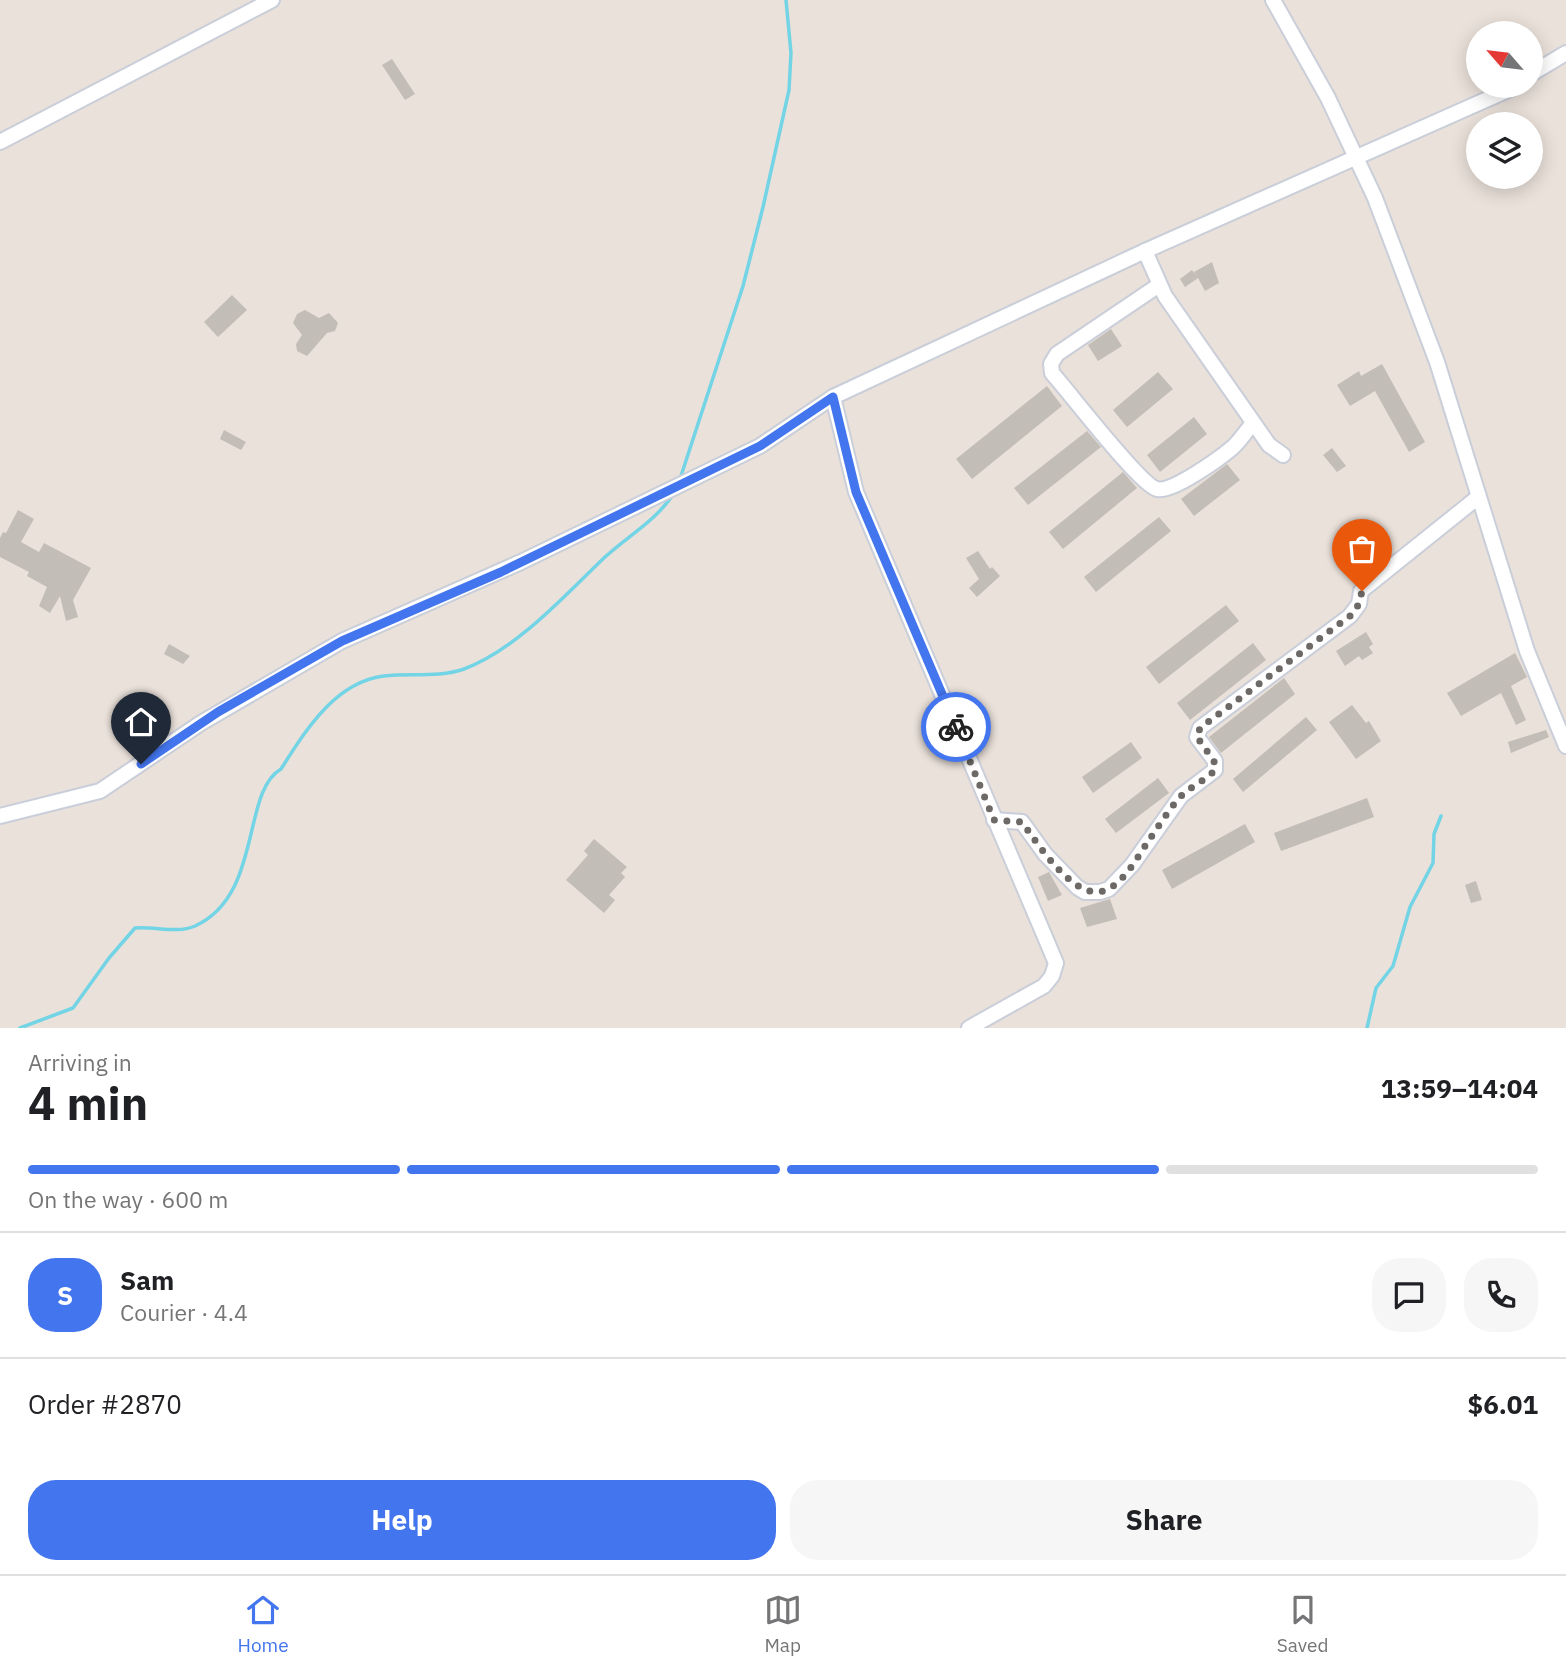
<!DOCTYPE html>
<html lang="en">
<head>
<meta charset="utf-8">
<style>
	body { margin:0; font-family:"IBM Plex Sans",sans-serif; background:#f6f6f6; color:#202124; height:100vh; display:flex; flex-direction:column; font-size:26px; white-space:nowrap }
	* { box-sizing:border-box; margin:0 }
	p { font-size:23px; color:#757577 }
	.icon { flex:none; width:38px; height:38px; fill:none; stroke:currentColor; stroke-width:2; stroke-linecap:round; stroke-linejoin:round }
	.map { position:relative; height:1028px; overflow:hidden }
	.drawer { display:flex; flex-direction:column; background:#fff; flex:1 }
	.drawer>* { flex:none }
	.needle { width:46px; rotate:298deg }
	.tools { position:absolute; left:1466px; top:21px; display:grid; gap:14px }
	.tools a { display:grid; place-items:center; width:77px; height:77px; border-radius:50%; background:#fff; box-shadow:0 4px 18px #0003; font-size:35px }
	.pin { position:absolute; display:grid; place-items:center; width:60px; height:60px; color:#fff; margin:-72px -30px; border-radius:50% 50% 50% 0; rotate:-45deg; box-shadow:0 0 7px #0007 }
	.pin .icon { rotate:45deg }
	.courier { position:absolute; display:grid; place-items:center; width:70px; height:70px; margin:-35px; border:5px solid #4375ee; border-radius:50%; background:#fff; color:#222; box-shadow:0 2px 9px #0007 }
	.head em { font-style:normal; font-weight:700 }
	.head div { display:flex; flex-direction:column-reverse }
	.head { display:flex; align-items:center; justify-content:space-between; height:119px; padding:0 28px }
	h1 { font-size:46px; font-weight:700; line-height:52px }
	.bar { display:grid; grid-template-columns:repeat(4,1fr); gap:10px 7px; align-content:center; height:84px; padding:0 28px }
	.bar i { height:9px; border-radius:5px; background:#e0e0e0 }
	.bar .on { background:#4375ee }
	.bar p { grid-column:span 4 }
	.line { display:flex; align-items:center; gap:18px; padding:0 28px; border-top:2px solid #e0e0e0 }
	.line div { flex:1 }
	.round { display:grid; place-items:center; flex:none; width:74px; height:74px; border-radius:28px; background:#f6f6f6 }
	.button { display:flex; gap:14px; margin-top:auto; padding:14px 28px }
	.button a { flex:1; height:80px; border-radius:28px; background:#4375ee; color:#fff; font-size:28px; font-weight:700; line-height:80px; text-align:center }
	.button a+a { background:#f6f6f6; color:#202124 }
	.dock { display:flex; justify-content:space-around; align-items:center; height:98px; border-top:2px solid #e0e0e0; background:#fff; font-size:19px; color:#757577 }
	.dock a { display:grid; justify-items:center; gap:4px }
	.dock .on { color:#4375ee }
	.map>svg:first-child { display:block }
</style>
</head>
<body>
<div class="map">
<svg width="1566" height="1028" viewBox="0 0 1566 1028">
	<rect width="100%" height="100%" fill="#eae1da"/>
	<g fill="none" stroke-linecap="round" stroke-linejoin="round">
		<!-- stream -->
		<g stroke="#73d4e6" stroke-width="3.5">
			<polyline points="680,479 743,286 763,207 789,90 791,53 786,0"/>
			<path d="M20 1028 73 1008 109 958 135 928C155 926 176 934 195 926 263 895 241 792 281 769 306 730 335 682 384 676 410 673 439 678 464 669 516 650 565 595 605 557 629 535 656 521 674 493"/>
			<polyline points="1367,1028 1376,988 1393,966 1410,907 1433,863 1434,834 1441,816"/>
		</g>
	</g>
	<!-- building -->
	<g fill="#c2bdb6">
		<polygon points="392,59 415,94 405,100 382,65"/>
		<polygon points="1212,262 1219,283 1205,291 1198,278 1185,287 1180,279 1192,270 1198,278 1194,272"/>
		<polygon points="232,295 247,310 218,337 204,322"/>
		<polygon points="305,310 319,318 329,313 338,323 335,331 327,333 307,356 297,351 296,344 302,335 293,323 297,314"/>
		<polygon points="1111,329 1122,346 1098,361 1088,345"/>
		<polygon points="1382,364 1425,442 1409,452 1375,391 1350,406 1337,385 1359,371 1361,376"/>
		<polygon points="1158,372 1173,389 1127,427 1113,410"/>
		<polygon points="1047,386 1062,406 972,479 956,459"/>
		<polygon points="1194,417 1207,434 1160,472 1147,455"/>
		<polygon points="224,430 246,442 241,450 220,439"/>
		<polygon points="1087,431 1101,447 1028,505 1014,488"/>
		<polygon points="1332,448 1346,466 1337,472 1323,455"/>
		<polygon points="1227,464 1240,480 1194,516 1181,499"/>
		<polygon points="1123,472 1137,488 1063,549 1049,532"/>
		<polygon points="18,510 34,519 21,542 39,552 44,543 91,568 73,600 78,617 66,621 60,596 50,613 39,606 47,587 27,576 29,572 0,557 0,538 3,532 6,533"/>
		<polygon points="1159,517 1171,531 1096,592 1084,577"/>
		<polygon points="978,551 990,569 992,567 1000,576 977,597 969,588 979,579 966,558"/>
		<polygon points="1226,605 1239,621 1159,684 1146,667"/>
		<polygon points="1366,632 1373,644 1369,647 1373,653 1362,660 1359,656 1345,666 1336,651"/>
		<polygon points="1253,643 1266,660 1190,720 1177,703"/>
		<polygon points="169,644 190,656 183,664 164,654"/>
		<polygon points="1515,653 1527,677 1511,686 1526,720 1516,725 1501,693 1461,716 1447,693"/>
		<polygon points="1284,678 1295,694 1221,753 1209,737"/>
		<polygon points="1352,705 1366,723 1369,721 1381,741 1356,759 1329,722"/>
		<polygon points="1306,717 1317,730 1243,792 1233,779"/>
		<polygon points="1546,730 1549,737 1511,753 1508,742"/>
		<polygon points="1131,742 1142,758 1093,793 1082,777"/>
		<polygon points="1158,778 1169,793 1116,833 1105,819"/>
		<polygon points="1367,798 1374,817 1281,851 1274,833"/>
		<polygon points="1245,824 1255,842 1172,889 1162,870"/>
		<polygon points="594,839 627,867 621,873 625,877 609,895 615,900 604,913 566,880 588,855 584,851"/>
		<polygon points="1049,872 1062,895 1048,901 1038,877"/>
		<polygon points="1476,881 1482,900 1471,903 1465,885"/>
		<polygon points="1110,899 1117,919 1087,927 1080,908"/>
	</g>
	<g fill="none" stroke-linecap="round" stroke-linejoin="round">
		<defs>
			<g id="minor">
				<polyline points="1273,0 1328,98 1375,198 1437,362 1527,651 1566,746"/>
				<polyline points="1531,74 1566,53"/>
				<polyline points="0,142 272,0"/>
				<polyline points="1145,251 1165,296 1269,445 1283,455"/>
				<path d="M1159 285 1057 354 1051 364 1052 373C1070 393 1140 485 1157 489 1172 493 1220 458 1232 448 1240 441 1246 431 1253 423"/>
				<polyline points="833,397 856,492 1056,963 1052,976 1044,986 969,1028"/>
				<polyline points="0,816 100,791 201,723 342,641 521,562 760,446 833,397 1145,251 1517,86"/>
				<polyline points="994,820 1022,822 1045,854 1077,887 1085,892 1100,892 1109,889 1132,865 1181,796 1215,770 1215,761 1197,737 1200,728 1350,616 1359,604 1361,591 1477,498"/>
			</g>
		</defs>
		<!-- minor casing -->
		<use href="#minor" stroke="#c9ced9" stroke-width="18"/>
		<!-- minor -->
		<use href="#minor" stroke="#fff" stroke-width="14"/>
	</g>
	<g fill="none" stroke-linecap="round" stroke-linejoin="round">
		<!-- done -->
		<path stroke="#6c6966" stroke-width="7" stroke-dasharray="0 12.6" d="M956 727 994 820 1022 822C1038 844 1077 906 1108 889 1126 880 1138 856 1149 840 1159 826 1169 809 1181 796 1191 786 1205 781 1215 770L1214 761 1197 737 1200 728 1350 616 1359 604 1362 591"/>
		<!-- route -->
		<polyline stroke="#4375ee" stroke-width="9" points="141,764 218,712 342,641 501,572 760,446 833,397 856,492 956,727"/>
	</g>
</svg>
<div class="tools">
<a><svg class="needle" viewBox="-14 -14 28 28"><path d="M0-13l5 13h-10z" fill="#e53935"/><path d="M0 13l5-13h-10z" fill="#757577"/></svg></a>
<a><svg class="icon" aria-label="layers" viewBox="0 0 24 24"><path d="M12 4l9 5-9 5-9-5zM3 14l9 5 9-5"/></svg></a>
</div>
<div class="pin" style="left:1362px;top:591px;background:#ea580c"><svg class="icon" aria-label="bag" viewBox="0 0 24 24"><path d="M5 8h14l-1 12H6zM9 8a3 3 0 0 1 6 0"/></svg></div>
<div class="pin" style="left:141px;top:764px;background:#1f2937"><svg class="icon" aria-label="home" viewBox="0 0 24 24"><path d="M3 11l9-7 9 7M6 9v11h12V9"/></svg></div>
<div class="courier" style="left:956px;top:727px"><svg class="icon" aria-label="bike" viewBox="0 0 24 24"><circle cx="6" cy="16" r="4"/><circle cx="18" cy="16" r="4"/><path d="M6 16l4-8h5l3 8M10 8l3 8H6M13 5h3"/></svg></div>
</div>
<section class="drawer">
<div class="head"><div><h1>4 min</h1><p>Arriving in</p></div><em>13:59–14:04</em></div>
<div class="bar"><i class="on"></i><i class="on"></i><i class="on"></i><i></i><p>On the way · 600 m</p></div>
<div class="line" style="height:126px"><b class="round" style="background:#4375ee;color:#fff">S</b><div><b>Sam</b><p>Courier · 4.4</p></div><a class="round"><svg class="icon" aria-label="chat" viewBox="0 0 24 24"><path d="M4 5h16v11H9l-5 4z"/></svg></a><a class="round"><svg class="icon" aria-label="phone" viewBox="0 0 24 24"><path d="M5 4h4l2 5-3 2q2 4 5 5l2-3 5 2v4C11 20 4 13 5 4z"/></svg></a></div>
<div class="line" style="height:91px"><div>Order #2870</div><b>$6.01</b></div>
<div class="button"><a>Help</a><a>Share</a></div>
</section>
<nav class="dock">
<a class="on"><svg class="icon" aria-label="home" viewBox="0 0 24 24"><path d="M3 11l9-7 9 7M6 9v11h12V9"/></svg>Home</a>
<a><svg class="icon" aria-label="map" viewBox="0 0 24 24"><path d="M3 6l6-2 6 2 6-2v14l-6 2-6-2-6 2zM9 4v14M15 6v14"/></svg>Map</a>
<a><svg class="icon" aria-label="saved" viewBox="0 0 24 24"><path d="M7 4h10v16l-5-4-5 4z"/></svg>Saved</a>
</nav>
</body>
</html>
